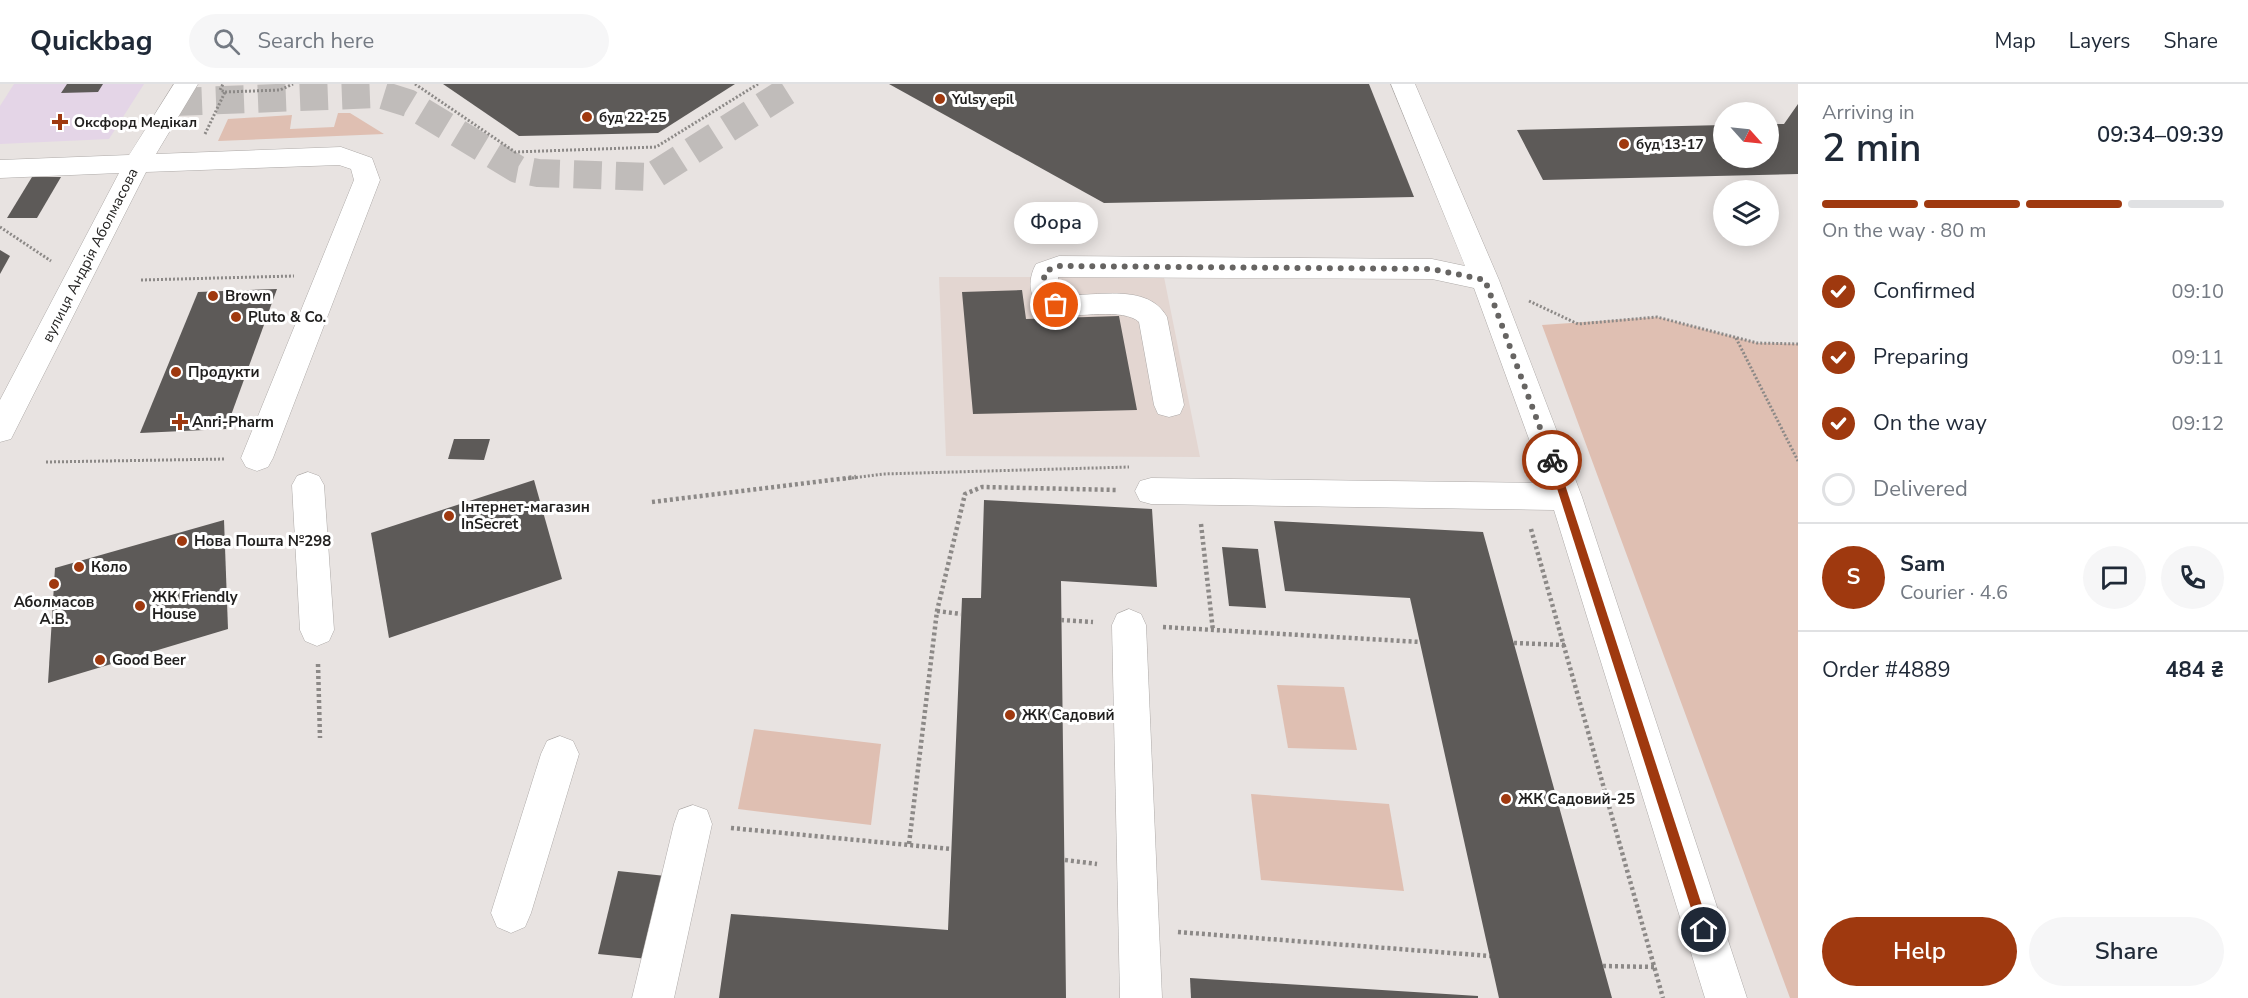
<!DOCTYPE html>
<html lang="en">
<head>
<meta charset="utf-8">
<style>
	body { margin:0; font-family:"Nunito Sans",sans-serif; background:#f6f6f7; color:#1f2937; height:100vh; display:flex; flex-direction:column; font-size:22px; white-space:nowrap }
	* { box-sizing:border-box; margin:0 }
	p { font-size:20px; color:#747a83 }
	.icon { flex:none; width:33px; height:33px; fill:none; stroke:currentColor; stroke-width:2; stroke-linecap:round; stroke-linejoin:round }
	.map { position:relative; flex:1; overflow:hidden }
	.sheet { display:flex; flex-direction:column; background:#fff; width:450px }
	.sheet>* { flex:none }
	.needle { width:39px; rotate:117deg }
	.controls { position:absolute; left:1713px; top:18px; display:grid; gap:12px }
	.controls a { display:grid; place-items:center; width:66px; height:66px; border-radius:50%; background:#fff; box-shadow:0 3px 15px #0003; font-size:30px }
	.pin { position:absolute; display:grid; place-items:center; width:51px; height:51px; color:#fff; margin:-26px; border:3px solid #fff; border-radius:50%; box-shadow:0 2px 6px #0007 }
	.courier { position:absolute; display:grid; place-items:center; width:60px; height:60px; margin:-30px; border:4px solid #9f390f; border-radius:50%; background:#fff; color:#222; box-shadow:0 2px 8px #0007 }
	.bubble { position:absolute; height:42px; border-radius:21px; background:#fff; box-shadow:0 3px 15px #0003; font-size:20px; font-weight:600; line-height:42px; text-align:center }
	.head em { font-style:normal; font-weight:600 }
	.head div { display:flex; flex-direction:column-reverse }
	.head { display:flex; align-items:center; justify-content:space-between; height:102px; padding:0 24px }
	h1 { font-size:39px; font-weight:600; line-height:45px }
	.bar { display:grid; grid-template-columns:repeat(4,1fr); gap:9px 6px; align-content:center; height:72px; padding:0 24px }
	.bar i { height:8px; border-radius:4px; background:#e0e1e3 }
	.bar .active { background:#9f390f }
	.bar p { grid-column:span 4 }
	.line { display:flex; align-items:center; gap:15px; padding:0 24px; border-top:2px solid #e0e1e3 }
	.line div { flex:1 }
	.round { display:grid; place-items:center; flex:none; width:63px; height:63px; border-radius:32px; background:#f6f6f7 }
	ol { padding:0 24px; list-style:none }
	li { display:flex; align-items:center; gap:18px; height:66px }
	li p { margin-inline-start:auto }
	li .icon { padding:6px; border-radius:50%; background:#9f390f; color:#fff; stroke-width:4 }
	li:last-child { color:#747a83 }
	li i { width:33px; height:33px; border:3px solid #e0e1e3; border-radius:50% }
	.button { display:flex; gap:12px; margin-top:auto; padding:12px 24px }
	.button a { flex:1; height:69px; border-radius:36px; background:#9f390f; color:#fff; font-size:24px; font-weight:600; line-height:69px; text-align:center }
	.button a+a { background:#f6f6f7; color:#1f2937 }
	header { display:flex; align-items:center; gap:36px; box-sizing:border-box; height:84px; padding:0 30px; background:#fff; border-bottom:2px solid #e0e1e3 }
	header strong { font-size:28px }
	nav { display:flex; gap:33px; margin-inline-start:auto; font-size:21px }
	.search { width:420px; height:54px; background:#f6f6f7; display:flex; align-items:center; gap:15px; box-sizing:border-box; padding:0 21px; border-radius:33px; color:#747a83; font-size:22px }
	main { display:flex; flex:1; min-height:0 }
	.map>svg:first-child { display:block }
</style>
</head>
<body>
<header>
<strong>Quickbag</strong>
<div class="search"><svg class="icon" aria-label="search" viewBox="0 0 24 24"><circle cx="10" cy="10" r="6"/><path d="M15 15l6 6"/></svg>Search here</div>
<nav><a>Map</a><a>Layers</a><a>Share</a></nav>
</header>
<main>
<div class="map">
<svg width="1798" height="914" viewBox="0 0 1798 914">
	<rect width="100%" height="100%" fill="#e8e3e1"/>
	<!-- built -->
	<polygon fill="#e3d6d1" points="939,193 1164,193 1200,373 946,372"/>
	<!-- medical -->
	<polygon fill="#e4d5e7" points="14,0 144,0 109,55 0,60 0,22"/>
	<!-- green -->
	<g fill="#dfbfb2">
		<polygon points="338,29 350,29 384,50 218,57 228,35 292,31 290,45 334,43"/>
		<polygon points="1657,233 1757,259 1798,260 1798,914 1790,914 1542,241"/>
		<polygon points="1277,601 1344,603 1357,666 1288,664"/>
		<polygon points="754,645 881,660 871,741 738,725"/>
		<polygon points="1251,710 1389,720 1404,807 1261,796"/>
	</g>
	<!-- building -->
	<g fill="#5d5a58">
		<polygon points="67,0 103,0 98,8 61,9"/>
		<polygon points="443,0 735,0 658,49 519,52"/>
		<polygon points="889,0 1369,0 1414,113 1104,119"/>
		<polygon points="1798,20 1798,90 1543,96 1517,46 1724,41 1724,74 1768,74 1768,40 1784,40"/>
		<polygon points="32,93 61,93 37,134 7,134"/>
		<polygon points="0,166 10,172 0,190"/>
		<polygon points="277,205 226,345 140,349 198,208"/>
		<polygon points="1022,206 1026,235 1119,232 1137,326 973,330 962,208"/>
		<polygon points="454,355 490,355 484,376 448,375"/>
		<polygon points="534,396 562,495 389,554 371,449"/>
		<polygon points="984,416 1152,425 1157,503 1061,497 1066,914 719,914 731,830 948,846 962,514 981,514"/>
		<polygon points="224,436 228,545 48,599 55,484"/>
		<polygon points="1274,437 1483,448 1612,914 1499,914 1410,514 1285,507"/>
		<polygon points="1222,463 1258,465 1266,524 1229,522"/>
		<polygon points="618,787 666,792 648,875 598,870"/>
		<polygon points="1190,894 1478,912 1478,914 1191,914"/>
	</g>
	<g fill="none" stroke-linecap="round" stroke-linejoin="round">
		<!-- minor-tunnel -->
		<polyline stroke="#c0bcba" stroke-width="28" stroke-dasharray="28 14" stroke-linecap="butt" points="174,18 379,10 408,19 517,85 538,89 651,93 798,0"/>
		<defs>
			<g id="minor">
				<polygon points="174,0 198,0 156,70 341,63 372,74 380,96 273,374 268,383 257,387 246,383 241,374 354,96 351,85 339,81 146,88 11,355 0,358 0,316 119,89 0,94 0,76 129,71"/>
				<path d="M1391 0H1415L1499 196 1582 413 1747 914H1705L1554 426 1151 420 1140 417 1135 407 1140 397 1151 394 1545 399 1474 204 1432 195 1058 193 1060 208 1063 211C1095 213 1148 198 1167 233L1184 321 1180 330 1169 333 1158 330 1154 321 1139 238C1124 224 1077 233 1056 232 1032 224 1024 202 1036 180L1059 172 1432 175 1465 182Z"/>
				<polygon points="308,388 319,392 324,401 334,546 329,557 317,562 305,557 300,546 292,401 297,392"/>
				<polygon points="1129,525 1141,530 1146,541 1162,914 1120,914 1112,541 1117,530"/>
				<polygon points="560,652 573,657 579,670 531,829 525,843 511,849 497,843 491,829 541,670 547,657"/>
				<polygon points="693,721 707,726 712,740 674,914 632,914 674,740 679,726"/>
			</g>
		</defs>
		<!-- minor casing -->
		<use href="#minor" stroke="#aeaaa8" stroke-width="1"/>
		<!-- path-far1 -->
		<g stroke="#8c8987" stroke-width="3" stroke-dasharray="2 2" stroke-linecap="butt">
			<polyline points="415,0 515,68 656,63 758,0"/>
			<polyline points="225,8 280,6 293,0"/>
			<polyline points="205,50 225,8 220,6 223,0"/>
			<polyline points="0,143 51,177"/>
			<polyline points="141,196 294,192"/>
			<polyline points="1529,217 1578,240 1657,233 1757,259 1798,260"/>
			<polyline points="1736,254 1798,377"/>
			<polyline points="46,378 226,375"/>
			<polyline points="844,395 883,390 1129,383"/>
		</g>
		<!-- path -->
		<g stroke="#8c8987" stroke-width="4.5" stroke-dasharray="3 3" stroke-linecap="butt">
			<polyline points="652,418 856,393"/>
			<polyline points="1201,440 1213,547"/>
			<polyline points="1531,445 1663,914"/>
			<polyline points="937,527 961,530"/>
			<polyline points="1061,536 1093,538"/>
			<polyline points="1163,543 1420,558"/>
			<polyline points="1514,559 1565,561"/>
			<polyline points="318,580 320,654"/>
			<polyline points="731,744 951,765"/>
			<polyline points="909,760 937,527 965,410 982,403 1118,406"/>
			<polyline points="1065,776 1097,780"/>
			<polyline points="1178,848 1490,872"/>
			<polyline points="1603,882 1655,883"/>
		</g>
		<!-- minor -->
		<use href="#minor" fill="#fff" fill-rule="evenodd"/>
	</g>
	<!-- route -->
	<polygon fill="#9f390f" points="1552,373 1557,376 1710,846 1704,852 1698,846 1548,376"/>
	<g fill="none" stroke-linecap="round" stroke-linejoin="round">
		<!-- done -->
		<polyline stroke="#666462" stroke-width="6" stroke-dasharray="0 10.8" points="1056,221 1046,213 1044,194 1046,187 1059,182 1432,185 1485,196 1552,376"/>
	</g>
	<!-- markers -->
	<g fill="#9f390f" stroke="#fff" stroke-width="2">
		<circle cx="940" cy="15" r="6"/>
		<circle cx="587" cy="33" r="6"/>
		<path d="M57 29h6v6h6v6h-6v6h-6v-6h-6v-6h6z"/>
		<circle cx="1624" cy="60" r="6"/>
		<circle cx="213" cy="212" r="6"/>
		<circle cx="236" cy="233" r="6"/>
		<circle cx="176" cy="288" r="6"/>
		<path d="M177 329h6v6h6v6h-6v6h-6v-6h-6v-6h6z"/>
		<circle cx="449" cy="432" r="6"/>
		<circle cx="182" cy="457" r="6"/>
		<circle cx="79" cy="483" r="6"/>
		<circle cx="54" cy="500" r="6"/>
		<circle cx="140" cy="522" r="6"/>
		<circle cx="100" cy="576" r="6"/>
		<circle cx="1010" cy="631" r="6"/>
		<circle cx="1506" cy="715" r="6"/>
	</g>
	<g text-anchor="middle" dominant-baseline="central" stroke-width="6" stroke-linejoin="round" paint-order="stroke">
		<!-- far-poi labels -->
		<g font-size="14" font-weight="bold" fill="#201f1e" stroke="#fff" text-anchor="start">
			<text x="952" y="15">Yulsy epil</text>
			<text x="599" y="33">буд 22-25</text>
			<text x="74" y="38">Оксфорд Медікал</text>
			<text x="1636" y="60">буд 13-17</text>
		</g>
		<!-- street labels -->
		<g font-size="15" fill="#201f1e" stroke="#fff">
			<text transform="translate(90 171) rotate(-63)">вулиця Андрія Аболмасова</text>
		</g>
		<!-- poi labels -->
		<g font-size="15" font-weight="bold" fill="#201f1e" stroke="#fff" text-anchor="start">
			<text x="225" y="212">Brown</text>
			<text x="248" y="233">Pluto &amp; Co.</text>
			<text x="188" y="288">Продукти</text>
			<text x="192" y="338">Anri-Pharm</text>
			<text x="461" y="423">Інтернет-магазин<tspan x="461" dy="17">InSecret</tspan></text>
			<text x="194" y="457">Нова Пошта №298</text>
			<text x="91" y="483">Коло</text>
			<text x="152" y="513">ЖК Friendly<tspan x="152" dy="17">House</tspan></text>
			<text x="54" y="518" text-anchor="middle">Аболмасов<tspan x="54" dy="17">А.В.</tspan></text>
			<text x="112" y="576">Good Beer</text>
			<text x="1022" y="631">ЖК Садовий</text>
			<text x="1518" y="715">ЖК Садовий-25</text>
		</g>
	</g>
</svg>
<div class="controls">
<a><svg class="needle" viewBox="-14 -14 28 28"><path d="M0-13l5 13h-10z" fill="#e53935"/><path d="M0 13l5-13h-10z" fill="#747a83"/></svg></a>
<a><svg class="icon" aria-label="layers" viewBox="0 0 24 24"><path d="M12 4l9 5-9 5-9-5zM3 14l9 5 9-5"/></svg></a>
</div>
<div class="pin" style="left:1056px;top:221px;background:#ea580c"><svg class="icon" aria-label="bag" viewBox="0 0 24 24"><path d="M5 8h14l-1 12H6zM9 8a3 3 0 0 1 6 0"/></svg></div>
<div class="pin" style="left:1704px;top:846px;background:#1f2937"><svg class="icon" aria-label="home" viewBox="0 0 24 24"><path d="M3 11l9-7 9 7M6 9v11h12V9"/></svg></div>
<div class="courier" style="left:1552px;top:376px"><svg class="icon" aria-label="bike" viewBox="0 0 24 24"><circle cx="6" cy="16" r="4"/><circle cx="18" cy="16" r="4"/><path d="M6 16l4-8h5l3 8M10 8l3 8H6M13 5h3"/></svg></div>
<div class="bubble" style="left:1014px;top:118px;width:84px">Фора</div>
</div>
<section class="sheet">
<div class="head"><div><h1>2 min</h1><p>Arriving in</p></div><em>09:34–09:39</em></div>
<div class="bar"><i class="active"></i><i class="active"></i><i class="active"></i><i></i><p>On the way · 80 m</p></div>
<ol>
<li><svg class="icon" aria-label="check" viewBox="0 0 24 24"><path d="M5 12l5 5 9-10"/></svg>Confirmed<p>09:10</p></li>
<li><svg class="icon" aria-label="check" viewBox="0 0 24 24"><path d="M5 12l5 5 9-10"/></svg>Preparing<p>09:11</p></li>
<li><svg class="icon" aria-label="check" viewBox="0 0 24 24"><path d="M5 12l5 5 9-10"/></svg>On the way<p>09:12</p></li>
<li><i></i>Delivered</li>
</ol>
<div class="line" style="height:108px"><b class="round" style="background:#9f390f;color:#fff">S</b><div><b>Sam</b><p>Courier · 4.6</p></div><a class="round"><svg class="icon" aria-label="chat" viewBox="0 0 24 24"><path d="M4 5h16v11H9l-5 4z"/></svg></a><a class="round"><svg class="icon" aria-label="phone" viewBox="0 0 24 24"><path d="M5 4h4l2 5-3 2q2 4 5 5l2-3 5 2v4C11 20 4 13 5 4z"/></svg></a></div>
<div class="line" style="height:78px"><div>Order #4889</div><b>484 ₴</b></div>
<div class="button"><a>Help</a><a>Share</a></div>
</section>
</main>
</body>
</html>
